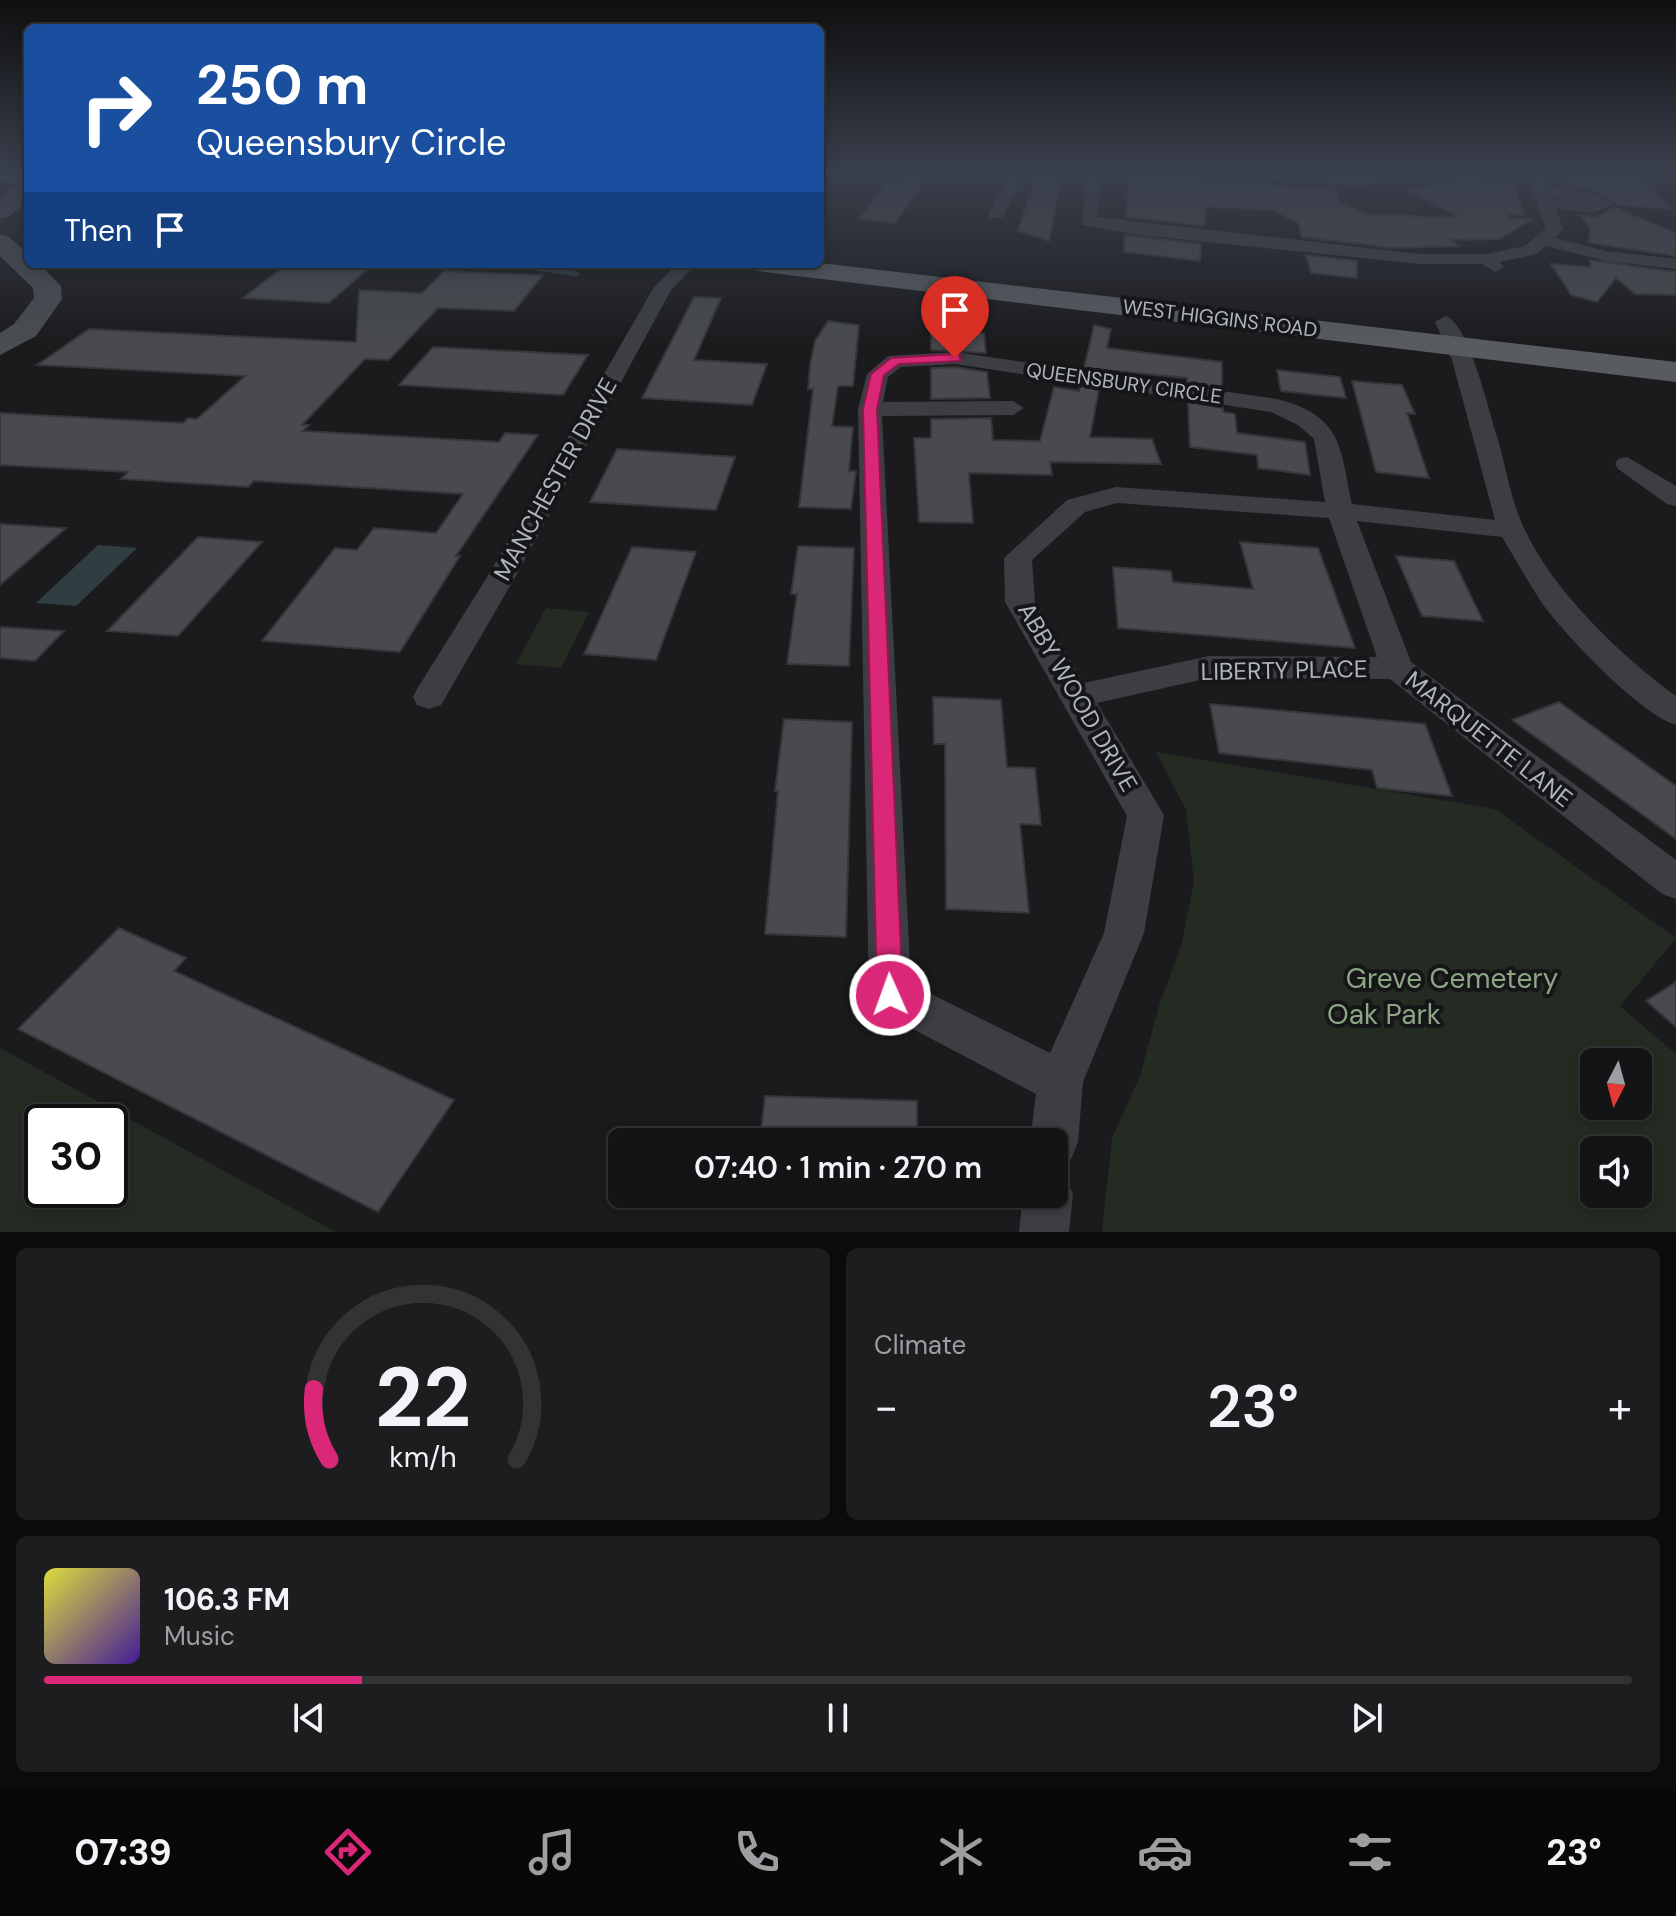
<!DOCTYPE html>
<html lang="en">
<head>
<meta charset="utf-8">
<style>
	:root { --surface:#141416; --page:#1d1d1f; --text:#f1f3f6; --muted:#9d9ea1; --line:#333335; --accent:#db2777 }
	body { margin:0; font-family:"DM Sans",sans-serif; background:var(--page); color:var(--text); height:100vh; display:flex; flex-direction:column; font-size:30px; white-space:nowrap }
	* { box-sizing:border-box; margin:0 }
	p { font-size:26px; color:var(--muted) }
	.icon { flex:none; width:44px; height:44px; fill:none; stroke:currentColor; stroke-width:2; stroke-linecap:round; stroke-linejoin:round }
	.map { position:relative; height:1232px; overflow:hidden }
	.details { display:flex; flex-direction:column; gap:16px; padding:16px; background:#0b0b0c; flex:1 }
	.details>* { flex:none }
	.banner { position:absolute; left:24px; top:24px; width:800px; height:244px; border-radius:12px; box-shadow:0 4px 12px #0003,0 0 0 2px var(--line); background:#1a4fa0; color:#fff; overflow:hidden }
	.needle { width:52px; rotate:186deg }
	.controls { position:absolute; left:1580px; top:1048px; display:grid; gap:16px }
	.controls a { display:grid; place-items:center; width:72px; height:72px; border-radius:12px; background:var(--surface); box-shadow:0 4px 12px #0003,0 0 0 2px var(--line); font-size:40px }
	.speed { position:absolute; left:24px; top:1104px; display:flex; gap:16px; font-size:40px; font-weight:700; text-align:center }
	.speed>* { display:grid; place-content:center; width:104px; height:104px; border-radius:50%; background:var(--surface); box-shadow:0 4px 12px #0003,0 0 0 2px var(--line); line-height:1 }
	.speed .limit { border:4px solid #111; border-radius:12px; background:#fff; color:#111 }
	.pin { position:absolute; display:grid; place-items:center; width:68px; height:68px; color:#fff; margin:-82px -34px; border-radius:50% 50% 50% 0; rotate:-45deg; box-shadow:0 0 8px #0007 }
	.pin .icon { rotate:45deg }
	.me { position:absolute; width:88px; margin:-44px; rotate:358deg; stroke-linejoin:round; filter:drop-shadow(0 0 6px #0008) }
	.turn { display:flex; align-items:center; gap:28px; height:168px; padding:0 40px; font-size:36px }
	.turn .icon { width:104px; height:104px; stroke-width:2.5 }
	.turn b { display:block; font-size:56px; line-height:68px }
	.then { display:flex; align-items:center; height:76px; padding:0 40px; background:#0003; gap:16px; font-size:30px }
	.big { font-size:60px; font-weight:600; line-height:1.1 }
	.details .tile { flex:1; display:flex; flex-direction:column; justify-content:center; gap:12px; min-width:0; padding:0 28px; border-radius:12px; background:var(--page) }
	.details .dial { align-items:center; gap:0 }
	.dial svg { height:208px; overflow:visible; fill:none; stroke:var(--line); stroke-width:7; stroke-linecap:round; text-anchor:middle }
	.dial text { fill:var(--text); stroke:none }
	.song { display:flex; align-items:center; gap:24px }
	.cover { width:96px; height:96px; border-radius:12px; background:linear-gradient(135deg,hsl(60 70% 55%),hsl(260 70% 35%)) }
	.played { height:8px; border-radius:4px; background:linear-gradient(90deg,var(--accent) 20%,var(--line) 20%) }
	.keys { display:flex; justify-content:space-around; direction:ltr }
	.heat { display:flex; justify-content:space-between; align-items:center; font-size:44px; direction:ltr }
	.details .tiles { flex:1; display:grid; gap:16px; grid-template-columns:1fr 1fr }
	.tile:last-child { grid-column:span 2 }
	.trip { position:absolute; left:608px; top:1128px; width:460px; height:80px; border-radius:12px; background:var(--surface); box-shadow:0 4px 12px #0003,0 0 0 2px var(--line); font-weight:600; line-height:80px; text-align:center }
	.tab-bar { display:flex; height:128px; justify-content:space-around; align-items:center; background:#080809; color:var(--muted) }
	.tab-bar .icon { width:56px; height:56px }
	.tab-bar .on { color:var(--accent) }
	.tab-bar b { font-size:36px; color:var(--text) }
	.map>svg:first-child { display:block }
	.green { fill:#232b23; fill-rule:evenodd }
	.water { fill:#313e41 }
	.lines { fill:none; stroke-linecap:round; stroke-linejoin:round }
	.stream { stroke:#313e41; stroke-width:5 }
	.building { fill:#484a4d; stroke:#353639; stroke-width:2 }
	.street { fill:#3c3e42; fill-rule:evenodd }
	.secondary { fill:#4a4e52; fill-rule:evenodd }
	.primary { fill:#585c61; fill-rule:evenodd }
	.route { fill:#db2777; stroke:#8e194d; stroke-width:2 }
	.labels { text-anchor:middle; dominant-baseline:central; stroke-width:8; stroke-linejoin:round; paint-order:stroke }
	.far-street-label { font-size:20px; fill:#aeb6bc; stroke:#161618 }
	.street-label { font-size:24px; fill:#aeb6bc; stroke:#161618 }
	.near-park-label { font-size:28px; fill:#8ca686; stroke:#161618 }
</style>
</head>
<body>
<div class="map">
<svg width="1676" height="1232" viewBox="0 0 1676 1232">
	<rect width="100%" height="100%" fill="#1b1b1d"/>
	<!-- green -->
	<path class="green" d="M546 608 589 612 561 668 516 664Z
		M1156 752 1495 809 1676 938 1620 1006 1676 1054V1232H1102L1112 1138 1140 1076 1159 1006 1182 943 1194 881 1186 810ZM1594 1062H1638V1106H1594ZM1594 1150H1638V1194H1594Z
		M0 1048 336 1232H0ZM110 1122V1190H42V1122Z"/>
	<!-- water -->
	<path class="water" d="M98 545 137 548 76 606 36 603Z"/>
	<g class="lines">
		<!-- stream -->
		<path class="stream" d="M509 264 577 274"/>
	</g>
	<!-- building -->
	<path class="building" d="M1129 174 1337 191 1339 202 1369 215 1459 217 1408 191 1462 178 1513 183 1525 215 1508 214 1511 218 1533 219 1499 239 1451 240 1459 246 1392 248 1302 237 1298 223 1274 211 1257 209 1206 207 1204 226 1126 217Z
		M1561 174H1632L1673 209 1616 205 1598 191 1573 188Z
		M1036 175 1056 177V181L1060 182 1049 241 1018 231Z
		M927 176 895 223 859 219 887 182Z
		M1614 207 1676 233V256L1589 243 1590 228 1580 215 1597 217Z
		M1125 235 1201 244 1200 261 1124 252Z
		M1306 255 1357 261V278L1311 273Z
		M1590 260 1676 272V295L1635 294 1616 278 1597 302 1571 295 1551 264 1590 267Z
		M287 264 369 268 329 303 243 298Z
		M444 271 543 275 514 311 438 308 389 360 365 359 302 425H309L303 431 499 442 505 433 538 435 456 556H460L400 652 262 641 335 548 357 550 374 528 436 533 463 494 254 481 248 487 121 479 128 472 0 465V413L183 423 188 418 197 419 245 376 37 365 89 329 356 342 359 290 422 293Z
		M694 297 721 298 694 360 767 364 752 405 642 398Z
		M828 321 859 325 853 386H838L832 426 853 427 849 471H856L851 509 799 507 813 389H808L810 365 815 341Z
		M1094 325 1111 329 1107 348 1222 362V388L1187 383V378L1084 368Z
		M931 326 984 333 986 353 931 350Z
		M433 347 588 355 563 395 399 385Z
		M955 367 987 372 990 398 931 399V368Z
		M1277 370 1340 377 1346 398 1281 391Z
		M1352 381 1402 385 1415 414 1407 413 1429 478 1376 472Z
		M1080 386 1099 389 1090 437 1152 439 1161 464 1050 462 1052 475 969 473 973 523 919 522 914 438H931V419L991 418 993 440 1040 441 1054 387 1079 391Z
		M1188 402 1223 408V412L1235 414 1237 433 1305 442 1310 475 1258 468 1257 455 1190 447Z
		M617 449 735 457 716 510 590 502Z
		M0 524 66 528 0 585Z
		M198 537 262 542 178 636 107 631Z
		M1240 542 1318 548 1355 648 1118 628 1113 567 1171 571 1173 582 1253 589Z
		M798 546 854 548 849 666 787 664 797 594H791Z
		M632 547 696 552 656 660 584 654Z
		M1396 556 1454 561 1483 621 1422 616Z
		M0 627 64 631 35 661 0 658Z
		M933 697 1001 700 1007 767 1035 768 1041 825 1020 824 1029 913 946 909 945 744H934Z
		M1559 702 1676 786V839L1512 720Z
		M1210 704 1425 724 1452 796 1377 788 1372 770 1219 753Z
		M784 719 852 722 846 937 765 934 778 791H775Z
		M119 928 186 958 174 971 454 1100 378 1212 18 1029Z
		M1676 982V1027L1646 1001Z
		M765 1096 917 1101V1142H760Z"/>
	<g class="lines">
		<!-- street -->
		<path class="street" d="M1010 174H1025L1002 218H990L988 215Z
			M1086 174H1102L1097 217 1420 254H1487L1525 246 1546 228 1527 174H1542L1548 188 1596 194 1613 204 1592 213 1556 209 1563 229 1555 238 1606 251 1676 259V269L1606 261 1546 246 1537 254 1500 262 1504 267 1495 272 1482 264H1420L1140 235 1082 225ZM1552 199V198L1590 203Z
			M1253 174H1423L1415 179 1359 186 1261 179Z
			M677 264H696L671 290 517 574 441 705 429 709 417 705 413 697 417 689 489 574 654 287Z
			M1445 316C1469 322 1489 413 1497 436 1506 467 1511 502 1525 530 1553 591 1622 657 1676 696V725C1640 714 1567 637 1544 606 1529 584 1516 560 1502 537L1357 521 1411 662 1676 860V899L1662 894 1390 679 1209 678 1097 703 1164 815 1144 933 1083 1082 1078 1142 1071 1159 1054 1166V1142H1030L1036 1094 875 1009 869 995 858 409 867 374 888 356 955 352 1277 399C1343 416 1340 447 1352 504L1495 520 1452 360 1435 322ZM955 364 1271 412 1298 425 1314 439 1325 502 1116 487 1067 500 1004 558 1005 602 1127 816 1104 933 1050 1053 911 984 882 416 1013 415 1024 408 1013 401 883 402 888 377 901 367ZM1117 503 1329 518 1377 657 1209 656 1084 683 1035 602 1032 560 1085 512Z
			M1627 457 1676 486V506L1667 504 1618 469 1615 464 1618 459Z
			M1054 1172 1065 1177 1073 1194 1069 1232H1019L1023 1194H1054Z"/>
		<!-- secondary -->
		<path class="secondary" d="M28 181V200L8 217 0 219V200L20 183Z
			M0 234 9 237 28 254V264H39L61 286 62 299 36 336 0 355V333L14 324 34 298 33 288 0 256Z"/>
		<!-- primary -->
		<path class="primary" d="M0 174H28V185L0 181Z
			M820 263 1676 362V382L764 272 755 270 751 264Z"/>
	</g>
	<!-- sky -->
	<linearGradient id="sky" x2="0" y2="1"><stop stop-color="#0f0f10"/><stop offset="0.5" stop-color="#393f4c"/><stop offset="1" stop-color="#393f4c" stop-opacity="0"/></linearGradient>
	<rect width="1676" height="346" fill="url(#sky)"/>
	<!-- route -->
	<path class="route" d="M955 354 960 355V361L899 364 884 375 877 409 903 995 900 1004 890 1007 881 1004 877 995 863 409 871 374 891 358Z"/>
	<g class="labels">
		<!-- far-street labels -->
		<g class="far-street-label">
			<text transform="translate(1220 318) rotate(7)">WEST HIGGINS ROAD</text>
			<text transform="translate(1124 383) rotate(8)">QUEENSBURY CIRCLE</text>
		</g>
		<!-- street labels -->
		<g class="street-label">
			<text transform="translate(555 479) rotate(-61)">MANCHESTER DRIVE</text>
			<text transform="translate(1284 670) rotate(-1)">LIBERTY PLACE</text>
			<text transform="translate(1078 697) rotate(60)">ABBY WOOD DRIVE</text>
			<text transform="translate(1489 739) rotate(38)">MARQUETTE LANE</text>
		</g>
		<!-- near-park labels -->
		<g class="near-park-label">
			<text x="1452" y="978">Greve Cemetery</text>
			<text x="1384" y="1014">Oak Park</text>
		</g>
	</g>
</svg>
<div class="controls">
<a><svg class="needle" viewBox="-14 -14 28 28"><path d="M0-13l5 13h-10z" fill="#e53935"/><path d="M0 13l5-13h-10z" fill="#9d9ea1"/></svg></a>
<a><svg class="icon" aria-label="sound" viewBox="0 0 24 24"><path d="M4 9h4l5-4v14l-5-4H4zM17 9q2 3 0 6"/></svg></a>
</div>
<div class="speed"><div class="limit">30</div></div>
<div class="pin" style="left:955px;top:358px;background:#d93025"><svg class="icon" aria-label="arrive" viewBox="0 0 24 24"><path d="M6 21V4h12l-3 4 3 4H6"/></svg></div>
<svg class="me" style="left:890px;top:995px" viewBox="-20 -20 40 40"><circle r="17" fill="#db2777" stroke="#fff" stroke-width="3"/><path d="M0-11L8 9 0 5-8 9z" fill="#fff"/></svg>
<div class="trip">07:40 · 1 min · 270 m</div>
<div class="banner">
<div class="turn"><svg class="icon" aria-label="right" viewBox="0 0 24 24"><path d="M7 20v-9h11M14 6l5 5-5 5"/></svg><div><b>250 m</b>Queensbury Circle</div></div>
<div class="then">Then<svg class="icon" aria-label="arrive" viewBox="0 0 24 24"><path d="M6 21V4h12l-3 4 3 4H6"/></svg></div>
</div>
</div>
<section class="details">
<div class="tiles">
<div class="tile dial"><svg viewBox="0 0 100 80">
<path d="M14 69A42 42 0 1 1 86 69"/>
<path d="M14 69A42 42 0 0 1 8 42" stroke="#db2777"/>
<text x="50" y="56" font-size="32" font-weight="700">22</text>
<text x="50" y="72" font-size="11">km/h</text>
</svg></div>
<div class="tile"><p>Climate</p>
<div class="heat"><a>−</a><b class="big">23°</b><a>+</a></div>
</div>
<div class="tile">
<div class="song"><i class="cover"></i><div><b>106.3 FM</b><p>Music</p></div></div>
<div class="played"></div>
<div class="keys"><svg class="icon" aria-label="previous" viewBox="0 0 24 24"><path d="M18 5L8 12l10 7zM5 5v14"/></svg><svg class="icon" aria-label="pause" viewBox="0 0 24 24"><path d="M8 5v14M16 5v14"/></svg><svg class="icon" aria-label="next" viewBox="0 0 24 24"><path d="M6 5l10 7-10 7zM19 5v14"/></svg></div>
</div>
</div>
</section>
<nav class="tab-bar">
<b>07:39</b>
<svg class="icon on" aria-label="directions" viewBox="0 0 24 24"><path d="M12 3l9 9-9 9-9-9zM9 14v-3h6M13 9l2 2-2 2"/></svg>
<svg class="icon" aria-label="music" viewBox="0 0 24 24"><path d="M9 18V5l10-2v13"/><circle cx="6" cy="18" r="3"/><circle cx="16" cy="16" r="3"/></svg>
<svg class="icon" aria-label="phone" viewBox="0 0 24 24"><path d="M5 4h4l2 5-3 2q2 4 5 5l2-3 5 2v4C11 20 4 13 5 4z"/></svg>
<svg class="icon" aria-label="climate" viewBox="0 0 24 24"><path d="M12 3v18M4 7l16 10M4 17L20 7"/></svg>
<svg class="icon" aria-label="car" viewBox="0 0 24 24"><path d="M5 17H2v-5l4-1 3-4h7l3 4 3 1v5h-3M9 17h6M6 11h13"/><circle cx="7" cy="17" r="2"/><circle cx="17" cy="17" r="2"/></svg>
<svg class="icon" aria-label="filters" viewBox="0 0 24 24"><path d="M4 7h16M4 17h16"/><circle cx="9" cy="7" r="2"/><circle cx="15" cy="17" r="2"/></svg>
<b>23°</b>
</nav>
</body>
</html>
